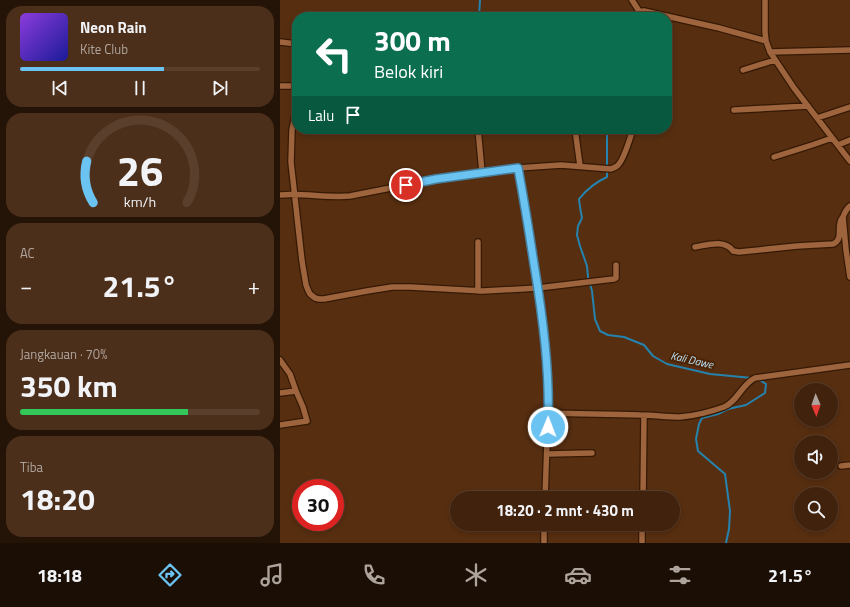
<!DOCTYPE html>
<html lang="id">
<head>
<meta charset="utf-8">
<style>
	:root { --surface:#41220c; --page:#4c2f1a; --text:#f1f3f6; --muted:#aea49d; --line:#5a3f2d; --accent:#6bc3f2 }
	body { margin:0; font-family:"Titillium Web",sans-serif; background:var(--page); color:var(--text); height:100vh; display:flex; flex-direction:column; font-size:15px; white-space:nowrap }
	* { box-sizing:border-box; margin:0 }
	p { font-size:13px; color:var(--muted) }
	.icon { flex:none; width:22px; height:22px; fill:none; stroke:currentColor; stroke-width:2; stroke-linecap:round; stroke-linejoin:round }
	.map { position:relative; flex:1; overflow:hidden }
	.details { display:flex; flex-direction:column; gap:6px; padding:6px; background:#241307; width:280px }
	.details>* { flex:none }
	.banner { position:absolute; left:12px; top:12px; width:380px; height:122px; border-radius:16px; box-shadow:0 2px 6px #0003,0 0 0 1px var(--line); background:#0b6e4f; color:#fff; overflow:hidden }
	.needle { width:26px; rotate:178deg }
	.tools { position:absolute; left:514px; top:383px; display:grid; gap:8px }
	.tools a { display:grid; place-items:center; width:44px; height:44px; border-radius:50%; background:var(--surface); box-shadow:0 2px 6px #0003,0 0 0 1px var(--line); font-size:20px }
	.speed { position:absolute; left:12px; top:479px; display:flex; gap:8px; font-size:20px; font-weight:700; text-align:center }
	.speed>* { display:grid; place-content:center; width:52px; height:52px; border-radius:50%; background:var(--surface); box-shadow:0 2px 6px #0003,0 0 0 1px var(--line); line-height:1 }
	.speed .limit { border:6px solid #d22; background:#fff; color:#111 }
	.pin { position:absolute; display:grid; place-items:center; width:34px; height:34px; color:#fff; margin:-17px; border:2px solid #fff; border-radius:50%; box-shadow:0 1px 4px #0007 }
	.me { position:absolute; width:44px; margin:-22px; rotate:1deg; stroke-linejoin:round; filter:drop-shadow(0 0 3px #0008) }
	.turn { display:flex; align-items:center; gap:14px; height:84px; padding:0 16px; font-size:18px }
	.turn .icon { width:52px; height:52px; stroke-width:2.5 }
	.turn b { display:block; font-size:28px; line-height:34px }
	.then { display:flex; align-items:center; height:38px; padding:0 16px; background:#0003; gap:8px; font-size:15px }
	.big { font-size:30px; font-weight:700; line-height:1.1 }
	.details .widget { flex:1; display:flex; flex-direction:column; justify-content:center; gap:6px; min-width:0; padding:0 14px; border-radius:16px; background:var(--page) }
	.details .dial { align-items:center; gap:0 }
	.dial svg { height:104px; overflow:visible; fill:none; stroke:var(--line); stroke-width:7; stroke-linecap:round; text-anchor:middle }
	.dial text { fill:var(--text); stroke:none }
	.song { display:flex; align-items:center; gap:12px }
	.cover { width:48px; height:48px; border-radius:6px; background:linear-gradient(135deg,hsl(270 70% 55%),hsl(240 70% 35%)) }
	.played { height:4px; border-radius:2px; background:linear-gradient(90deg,var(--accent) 60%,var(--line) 60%) }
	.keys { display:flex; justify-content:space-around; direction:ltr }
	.heat { display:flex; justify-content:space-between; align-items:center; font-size:22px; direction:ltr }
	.charge { height:6px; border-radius:3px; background:linear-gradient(90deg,#34c759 70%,var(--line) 0) }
	.trip { position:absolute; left:170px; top:491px; width:230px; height:40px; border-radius:20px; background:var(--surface); box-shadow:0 2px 6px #0003,0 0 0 1px var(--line); font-weight:700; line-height:40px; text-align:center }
	.dock { display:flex; height:64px; justify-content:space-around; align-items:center; background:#1a0e05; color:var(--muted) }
	.dock .icon { width:28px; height:28px }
	.dock .selected { color:var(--accent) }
	.dock b { font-size:18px; color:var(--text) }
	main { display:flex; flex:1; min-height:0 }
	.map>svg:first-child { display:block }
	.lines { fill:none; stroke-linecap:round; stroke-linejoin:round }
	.stream { stroke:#2583ae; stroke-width:2 }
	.minor-casing { stroke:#351904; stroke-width:8 }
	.minor { stroke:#9d643d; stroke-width:5.5 }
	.route-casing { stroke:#467f9d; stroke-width:10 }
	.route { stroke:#6bc3f2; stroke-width:7 }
	.labels { text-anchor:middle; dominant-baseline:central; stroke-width:4; stroke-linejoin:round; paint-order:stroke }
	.water-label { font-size:11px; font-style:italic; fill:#bae4fc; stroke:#4c2404 }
</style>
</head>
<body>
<main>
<section class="details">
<div class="widget">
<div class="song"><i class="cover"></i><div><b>Neon Rain</b><p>Kite Club</p></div></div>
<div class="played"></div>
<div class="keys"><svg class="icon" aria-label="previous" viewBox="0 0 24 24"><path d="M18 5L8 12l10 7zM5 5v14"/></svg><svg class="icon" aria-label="pause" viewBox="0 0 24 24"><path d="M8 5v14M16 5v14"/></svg><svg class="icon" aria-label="next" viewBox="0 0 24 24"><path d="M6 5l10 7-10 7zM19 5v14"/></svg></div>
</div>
<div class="widget dial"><svg viewBox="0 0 100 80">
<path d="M14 69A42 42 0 1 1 86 69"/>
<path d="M14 69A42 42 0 0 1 9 37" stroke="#6bc3f2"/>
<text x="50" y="56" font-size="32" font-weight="700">26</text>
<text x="50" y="72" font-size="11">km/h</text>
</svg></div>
<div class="widget"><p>AC</p>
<div class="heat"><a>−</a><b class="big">21.5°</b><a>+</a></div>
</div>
<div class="widget"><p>Jangkauan · 70%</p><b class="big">350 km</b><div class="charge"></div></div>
<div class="widget"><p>Tiba</p><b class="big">18:20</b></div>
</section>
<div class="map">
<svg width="570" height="543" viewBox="0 0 570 543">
	<rect width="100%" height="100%" fill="#572e10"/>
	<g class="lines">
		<!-- stream -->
		<path class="stream" d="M199 17 200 0
			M327 129V177C316 182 307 189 299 199L300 207 302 218 298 226 297 235 300 246 307 266 308 277 312 291 315 319 320 331 328 335 344 337 364 345 373 356 387 364 430 374 472 378
			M446 543 449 529 450 511 445 474 418 451 416 439 419 424 422 418 438 414 448 409 466 405 485 393 486 384 478 379"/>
		<!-- minor casing -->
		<g class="minor-casing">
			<path id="minor" d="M352 0 359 11
				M485 0V32L486 41 490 52 514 88 570 161
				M356 17 358 12 364 11 439 28 486 41
				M0 42 17 44
				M490 52 570 50
				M463 70 495 60
				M0 86H17
				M17 102 16 111 12 130 11 162 22 261 26 285 28 290 30 294 35 298 39 299H44L87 291 112 287H130L203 291 258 288 325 280 334 279 336 278V265
				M454 110 528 106
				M537 118 570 107
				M198 129 202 172
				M295 129 300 166
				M558 145 570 140
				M494 157 532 145 552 138
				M238 168 246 208 263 319 265 342 268 413 265 498
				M0 195C24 193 47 198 70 196L156 179 238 168 281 165 331 169C333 168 335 168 337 166 344 161 350 138 353 129
				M570 206C566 209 565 212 563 217L566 250 570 277
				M198 242V291
				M415 247C427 245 445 239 453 251L459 252 517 246 553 244C565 239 555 225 563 217
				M0 360 10 374 16 391 23 407 27 421 0 425
				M0 393 16 391
				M268 413C299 414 329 414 360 415 373 415 386 417 400 417 414 416 430 412 444 407 457 402 462 384 475 378L570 365
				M267 454 312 453
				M561 466 570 465
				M363 498 364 415
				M264 543V524
				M362 543V524"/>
		</g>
		<!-- minor -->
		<use href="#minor" class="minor"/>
	</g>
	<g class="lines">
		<!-- route casing -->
		<g class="route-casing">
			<path id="route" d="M126 185 156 179 238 168C244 200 249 231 254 264 263 318 270 372 268 427"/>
		</g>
		<!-- route -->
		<use href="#route" class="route"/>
	</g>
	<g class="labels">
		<!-- water labels -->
		<g class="water-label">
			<text transform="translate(412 360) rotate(13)">Kali Dawe</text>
		</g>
	</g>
</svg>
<div class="tools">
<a><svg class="needle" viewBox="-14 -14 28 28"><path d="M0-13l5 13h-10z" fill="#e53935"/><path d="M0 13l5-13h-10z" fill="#aea49d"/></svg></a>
<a><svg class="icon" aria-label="sound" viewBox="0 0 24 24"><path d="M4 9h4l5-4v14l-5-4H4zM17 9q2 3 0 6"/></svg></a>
<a><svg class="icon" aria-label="search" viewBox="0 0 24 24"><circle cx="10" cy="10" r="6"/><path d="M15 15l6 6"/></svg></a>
</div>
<div class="speed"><div class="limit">30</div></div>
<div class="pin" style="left:126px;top:185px;background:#d93025"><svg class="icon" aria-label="arrive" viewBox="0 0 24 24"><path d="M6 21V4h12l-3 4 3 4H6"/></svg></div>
<svg class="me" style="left:268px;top:427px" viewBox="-20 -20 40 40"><circle r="17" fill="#6bc3f2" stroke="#fff" stroke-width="3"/><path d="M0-11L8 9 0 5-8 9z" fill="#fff"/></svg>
<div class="trip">18:20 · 2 mnt · 430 m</div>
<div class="banner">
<div class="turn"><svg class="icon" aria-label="left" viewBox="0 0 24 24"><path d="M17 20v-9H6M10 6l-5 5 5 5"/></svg><div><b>300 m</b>Belok kiri</div></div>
<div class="then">Lalu<svg class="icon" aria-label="arrive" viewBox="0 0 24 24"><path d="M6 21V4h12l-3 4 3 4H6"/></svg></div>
</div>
</div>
</main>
<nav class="dock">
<b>18:18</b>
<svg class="icon selected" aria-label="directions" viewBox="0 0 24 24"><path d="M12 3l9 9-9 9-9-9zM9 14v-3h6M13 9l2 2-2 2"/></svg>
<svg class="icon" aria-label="music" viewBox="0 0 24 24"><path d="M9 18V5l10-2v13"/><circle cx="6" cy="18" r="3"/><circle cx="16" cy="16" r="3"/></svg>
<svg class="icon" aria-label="phone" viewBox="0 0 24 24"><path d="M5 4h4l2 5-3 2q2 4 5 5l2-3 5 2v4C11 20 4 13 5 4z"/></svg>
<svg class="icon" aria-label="climate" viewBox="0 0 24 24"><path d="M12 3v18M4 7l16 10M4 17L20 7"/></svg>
<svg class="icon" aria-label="car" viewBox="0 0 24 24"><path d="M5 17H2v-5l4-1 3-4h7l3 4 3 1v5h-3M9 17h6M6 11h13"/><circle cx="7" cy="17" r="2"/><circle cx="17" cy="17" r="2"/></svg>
<svg class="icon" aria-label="filters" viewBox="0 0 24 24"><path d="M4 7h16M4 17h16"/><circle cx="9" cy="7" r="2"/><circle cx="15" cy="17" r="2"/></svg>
<b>21.5°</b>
</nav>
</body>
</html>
